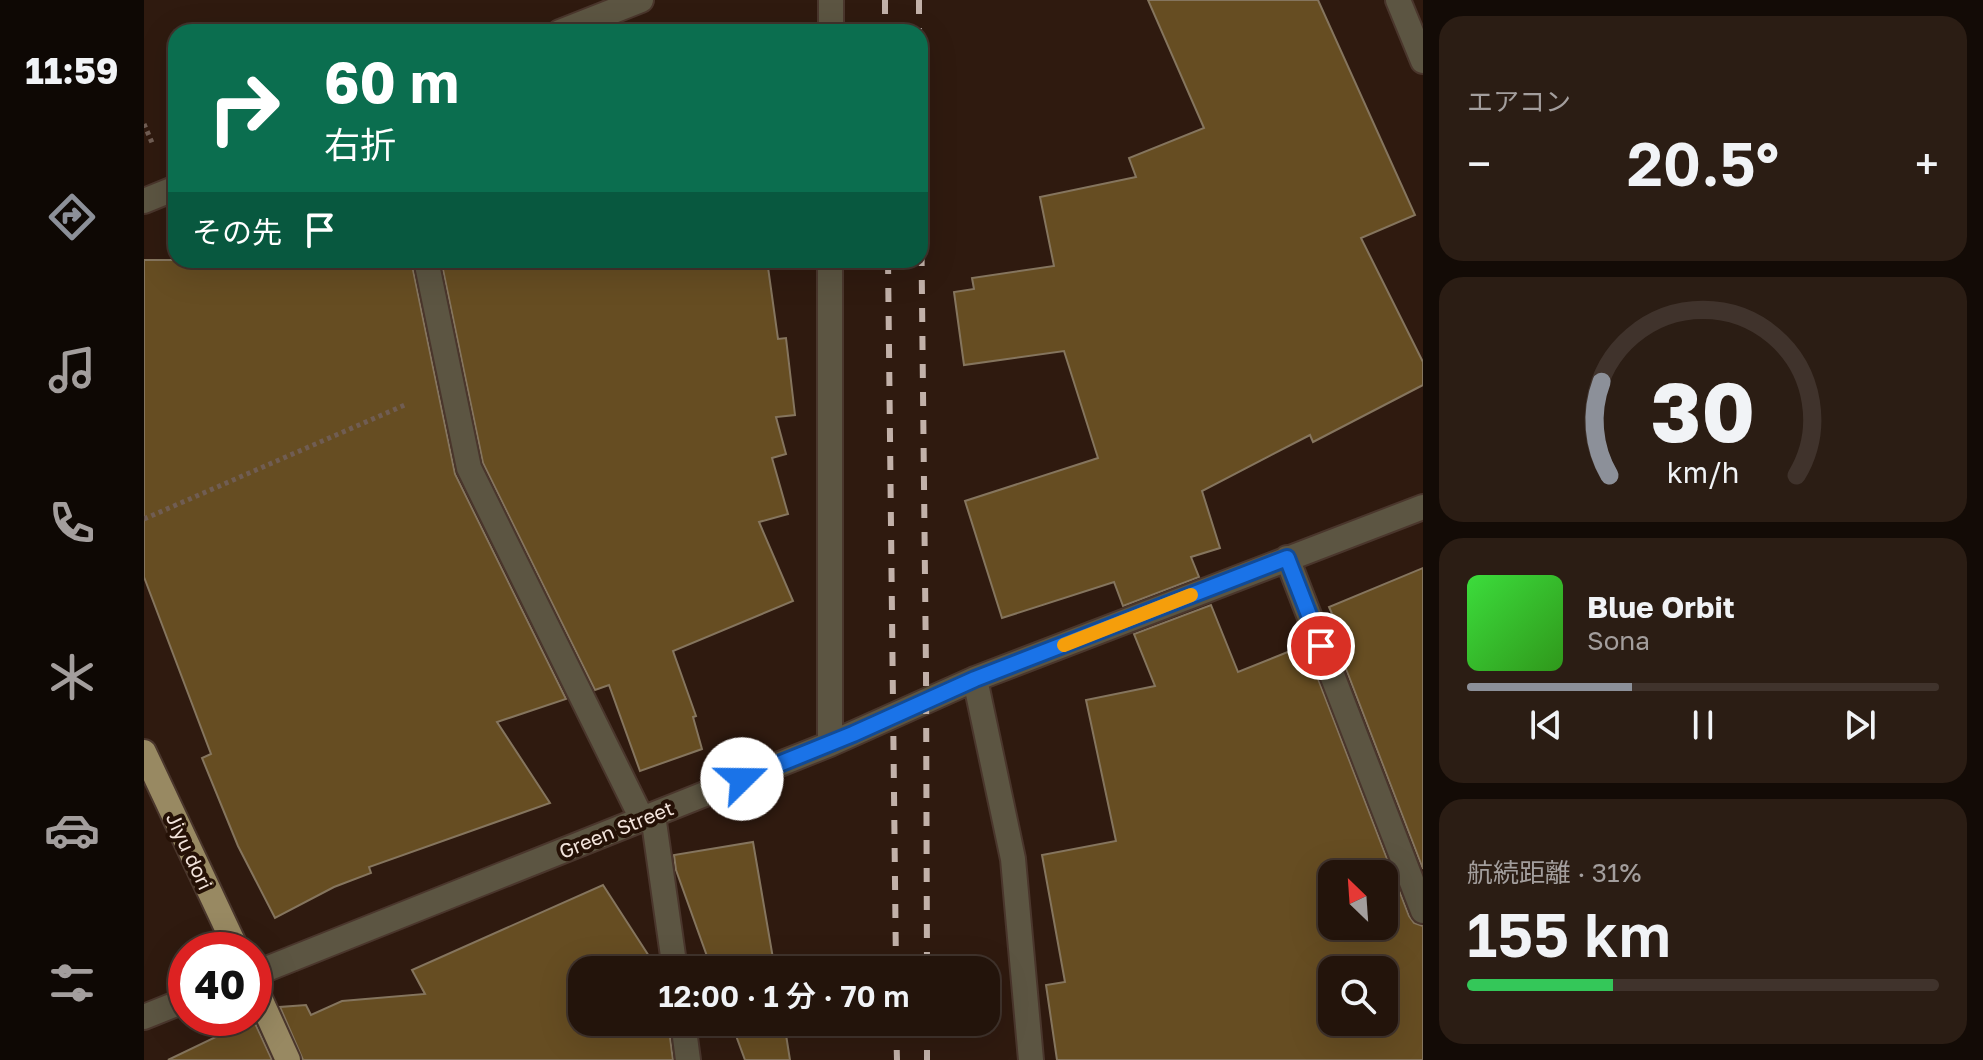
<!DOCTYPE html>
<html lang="ja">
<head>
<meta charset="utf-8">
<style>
	:root { --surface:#23140b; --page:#2b1d14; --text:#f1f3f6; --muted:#a39e9d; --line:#40332c; --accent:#8c9099 }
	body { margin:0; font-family:"Golos Text","Noto Sans JP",sans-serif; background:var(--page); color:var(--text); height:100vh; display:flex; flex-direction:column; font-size:30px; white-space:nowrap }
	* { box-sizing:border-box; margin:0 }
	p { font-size:26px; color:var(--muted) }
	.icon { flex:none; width:44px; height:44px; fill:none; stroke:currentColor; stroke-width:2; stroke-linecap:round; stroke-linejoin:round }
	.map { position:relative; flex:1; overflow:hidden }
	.panel { display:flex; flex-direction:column; gap:16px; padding:16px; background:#130b06; width:560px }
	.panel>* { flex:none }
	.hud { position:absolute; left:24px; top:24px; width:760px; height:244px; border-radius:24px; box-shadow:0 8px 32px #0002,0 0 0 2px var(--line); background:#0b6e4f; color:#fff; overflow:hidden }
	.needle { width:52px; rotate:335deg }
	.tools { position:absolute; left:1174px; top:860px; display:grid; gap:16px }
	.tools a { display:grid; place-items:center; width:80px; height:80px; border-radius:16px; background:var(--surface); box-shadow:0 8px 32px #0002,0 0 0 2px var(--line); font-size:40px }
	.speed { position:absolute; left:24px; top:932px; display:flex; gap:16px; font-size:40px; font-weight:700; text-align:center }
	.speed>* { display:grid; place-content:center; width:104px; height:104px; border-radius:50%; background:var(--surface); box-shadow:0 8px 32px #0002,0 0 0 2px var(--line); line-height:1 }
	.speed .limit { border:12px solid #d22; background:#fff; color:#111 }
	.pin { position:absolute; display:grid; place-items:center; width:68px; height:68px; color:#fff; margin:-34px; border:4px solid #fff; border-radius:50%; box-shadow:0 2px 8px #0007 }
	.me { position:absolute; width:88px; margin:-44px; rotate:68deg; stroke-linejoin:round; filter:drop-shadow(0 0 6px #0008) }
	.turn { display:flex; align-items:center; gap:28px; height:168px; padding:0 24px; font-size:36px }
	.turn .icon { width:104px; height:104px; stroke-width:2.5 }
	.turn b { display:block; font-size:56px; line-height:68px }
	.then { display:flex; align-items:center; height:76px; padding:0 24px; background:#0003; gap:16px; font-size:30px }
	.big { font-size:60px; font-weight:600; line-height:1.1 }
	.panel .card { flex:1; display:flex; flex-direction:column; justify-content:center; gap:12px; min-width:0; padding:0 28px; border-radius:24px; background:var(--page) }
	.panel .dial { align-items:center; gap:0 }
	.dial svg { height:208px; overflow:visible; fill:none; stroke:var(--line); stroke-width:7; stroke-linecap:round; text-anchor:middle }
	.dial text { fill:var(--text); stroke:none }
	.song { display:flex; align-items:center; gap:24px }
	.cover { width:96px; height:96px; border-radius:12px; background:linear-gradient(135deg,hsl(120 70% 55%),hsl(110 70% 35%)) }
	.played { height:8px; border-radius:4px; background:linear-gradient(90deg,var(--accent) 35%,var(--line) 35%) }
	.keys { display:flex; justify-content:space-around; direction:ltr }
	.heat { display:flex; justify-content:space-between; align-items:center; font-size:44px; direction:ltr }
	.charge { height:12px; border-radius:6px; background:linear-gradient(90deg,#34c759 31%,var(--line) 0) }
	.trip { position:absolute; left:424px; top:956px; width:432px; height:80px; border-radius:24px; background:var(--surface); box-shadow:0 8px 32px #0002,0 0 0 2px var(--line); font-weight:600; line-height:80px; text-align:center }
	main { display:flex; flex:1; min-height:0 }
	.menu { display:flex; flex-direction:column; width:144px; justify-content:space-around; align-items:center; background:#0e0804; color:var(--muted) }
	.menu .icon { width:56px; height:56px }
	.menu .current { color:var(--accent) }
	.menu b { font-size:36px; color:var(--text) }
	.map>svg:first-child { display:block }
	.building { fill:#664d22; stroke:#85755e; stroke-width:2; fill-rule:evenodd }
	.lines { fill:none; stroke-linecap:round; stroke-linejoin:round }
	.minor-casing { stroke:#4a362c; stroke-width:28 }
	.major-casing { stroke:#4a362c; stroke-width:28 }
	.path { stroke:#705d53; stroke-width:5; stroke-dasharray:4 4; stroke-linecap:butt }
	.minor { stroke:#5c5542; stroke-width:24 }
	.major { stroke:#988962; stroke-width:24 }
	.rail { stroke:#c2b1a9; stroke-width:6; stroke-dasharray:14 14; stroke-linecap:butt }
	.route-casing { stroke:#114b97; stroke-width:20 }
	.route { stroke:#1a73e8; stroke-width:14 }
	.slow { stroke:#f59e0b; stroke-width:14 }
	.labels { text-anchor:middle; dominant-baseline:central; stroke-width:8; stroke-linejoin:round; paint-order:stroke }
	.street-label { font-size:20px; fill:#f3e4dc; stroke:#251106 }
</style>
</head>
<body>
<main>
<nav class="menu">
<b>11:59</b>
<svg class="icon current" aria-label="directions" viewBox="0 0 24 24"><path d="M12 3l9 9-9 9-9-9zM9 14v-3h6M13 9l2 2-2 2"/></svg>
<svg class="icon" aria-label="music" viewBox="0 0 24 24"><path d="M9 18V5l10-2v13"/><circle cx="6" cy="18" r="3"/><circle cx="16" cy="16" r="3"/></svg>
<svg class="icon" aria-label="phone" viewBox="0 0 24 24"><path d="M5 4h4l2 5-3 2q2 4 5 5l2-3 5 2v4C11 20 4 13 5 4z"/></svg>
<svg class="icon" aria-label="climate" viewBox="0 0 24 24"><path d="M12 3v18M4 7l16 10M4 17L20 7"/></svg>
<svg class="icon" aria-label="car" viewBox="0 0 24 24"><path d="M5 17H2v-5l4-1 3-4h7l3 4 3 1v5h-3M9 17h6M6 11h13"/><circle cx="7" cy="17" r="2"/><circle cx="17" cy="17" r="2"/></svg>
<svg class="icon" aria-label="filters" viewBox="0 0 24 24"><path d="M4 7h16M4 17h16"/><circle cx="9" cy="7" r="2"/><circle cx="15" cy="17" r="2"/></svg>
</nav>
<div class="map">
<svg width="1279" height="1060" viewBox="0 0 1279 1060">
	<rect width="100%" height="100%" fill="#2f1a0f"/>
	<!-- building -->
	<path class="building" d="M1004 0H1174L1271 215 1217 238 1279 362V385L1169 442 1166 435 1058 491 1076 548 1047 557 1055 577 979 606 970 582 858 618 821 501 954 458 920 351 820 365 810 292 830 289 828 278 910 266 896 197 992 177 985 158 1060 128Z
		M0 260H267L311 474 422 699 353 722 406 803 225 867 227 873 190 887 131 918 94 846 58 758 67 754 0 577Z
		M297 260H623L634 339 642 338 651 415 632 417 642 454 628 458 644 514 615 522 649 601 529 651 552 716 549 717 558 749 496 771 465 685 451 690 339 463Z
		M1279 568V869L1189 635 1196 632 1185 607Z
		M1067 605 1094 672 1161 645 1265 916 1270 923 1279 926V1060H913L902 985 921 982 898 855 972 841 942 700 1011 686 990 634ZM1188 874H1240V926H1188ZM1188 970H1240V1022H1188Z
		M609 842 631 970H568L532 870 530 855Z
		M459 885 514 970H438V1022H524L529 1060H159L136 1007 162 1005 167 1015 198 1001 281 994 268 970Z
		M109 1019 128 1060H24Z
		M587 1022H640L646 1060H601Z"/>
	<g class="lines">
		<!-- minor casing -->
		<g class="minor-casing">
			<path id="minor" d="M1254 0 1279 61
				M416 32 497 0
				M687 32V0
				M0 201 32 188
				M282 260 325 468 498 819
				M1143 558 1279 911
				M831 679 869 859 887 1060
				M686 744V260
				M509 815 531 970
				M110 974 686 744 831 679 1279 507
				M0 1017 42 1000
				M539 1022 544 1060"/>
		</g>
		<!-- major casing -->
		<g class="major-casing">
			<path id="major" d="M0 752 93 950
				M110 985 144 1060"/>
		</g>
		<!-- path -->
		<path class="path" d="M0 124 9 145
			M0 519 263 404"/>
		<!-- minor -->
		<use href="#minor" class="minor"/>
		<!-- major -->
		<use href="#major" class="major"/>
		<!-- rail -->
		<path class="rail" d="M741 0V32
			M775 0V32
			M776 112 782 670 783 970
			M744 260 752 970
			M752 1022 753 1060
			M783 1022V1060"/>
	</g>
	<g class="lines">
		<!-- route casing -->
		<g class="route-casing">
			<path id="route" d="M598 779 709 734 831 679 1143 558 1177 646"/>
		</g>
		<!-- route -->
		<use href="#route" class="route"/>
		<!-- slow -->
		<path class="slow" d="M920 645 1047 595"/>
	</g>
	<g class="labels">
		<!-- street labels -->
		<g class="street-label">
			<text transform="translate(472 829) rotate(-22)">Green Street</text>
			<text transform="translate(46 851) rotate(65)">Jiyu dori</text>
		</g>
	</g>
</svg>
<div class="tools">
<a><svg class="needle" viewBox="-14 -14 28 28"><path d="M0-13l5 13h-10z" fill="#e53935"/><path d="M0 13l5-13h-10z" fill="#a39e9d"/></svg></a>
<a><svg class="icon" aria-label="search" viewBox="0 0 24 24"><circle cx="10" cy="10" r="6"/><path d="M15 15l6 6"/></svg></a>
</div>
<div class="speed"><div class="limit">40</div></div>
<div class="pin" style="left:1177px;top:646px;background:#d93025"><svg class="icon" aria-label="arrive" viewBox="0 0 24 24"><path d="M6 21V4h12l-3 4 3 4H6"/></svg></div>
<svg class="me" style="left:598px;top:779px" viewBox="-20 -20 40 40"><circle r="19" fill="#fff"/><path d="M0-13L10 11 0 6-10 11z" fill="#1a73e8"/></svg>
<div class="trip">12:00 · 1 分 · 70 m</div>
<div class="hud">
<div class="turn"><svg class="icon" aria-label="right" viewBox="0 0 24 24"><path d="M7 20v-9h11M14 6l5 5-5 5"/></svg><div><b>60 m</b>右折</div></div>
<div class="then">その先<svg class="icon" aria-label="arrive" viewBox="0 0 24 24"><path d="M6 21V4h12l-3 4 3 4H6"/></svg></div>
</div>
</div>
<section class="panel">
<div class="card"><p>エアコン</p>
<div class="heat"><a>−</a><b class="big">20.5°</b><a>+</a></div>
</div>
<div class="card dial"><svg viewBox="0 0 100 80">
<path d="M14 69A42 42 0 1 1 86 69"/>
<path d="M14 69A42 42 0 0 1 11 33" stroke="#8c9099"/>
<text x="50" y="56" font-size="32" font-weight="700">30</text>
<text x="50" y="72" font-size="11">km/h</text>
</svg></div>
<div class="card">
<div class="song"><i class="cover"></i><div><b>Blue Orbit</b><p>Sona</p></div></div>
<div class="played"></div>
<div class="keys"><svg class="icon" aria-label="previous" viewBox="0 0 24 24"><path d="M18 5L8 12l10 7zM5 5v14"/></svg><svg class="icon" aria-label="pause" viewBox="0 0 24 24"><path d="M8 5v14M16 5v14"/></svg><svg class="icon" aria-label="next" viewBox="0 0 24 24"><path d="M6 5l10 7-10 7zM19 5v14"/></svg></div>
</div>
<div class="card"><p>航続距離 · 31%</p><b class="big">155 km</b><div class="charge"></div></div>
</section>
</main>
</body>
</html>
